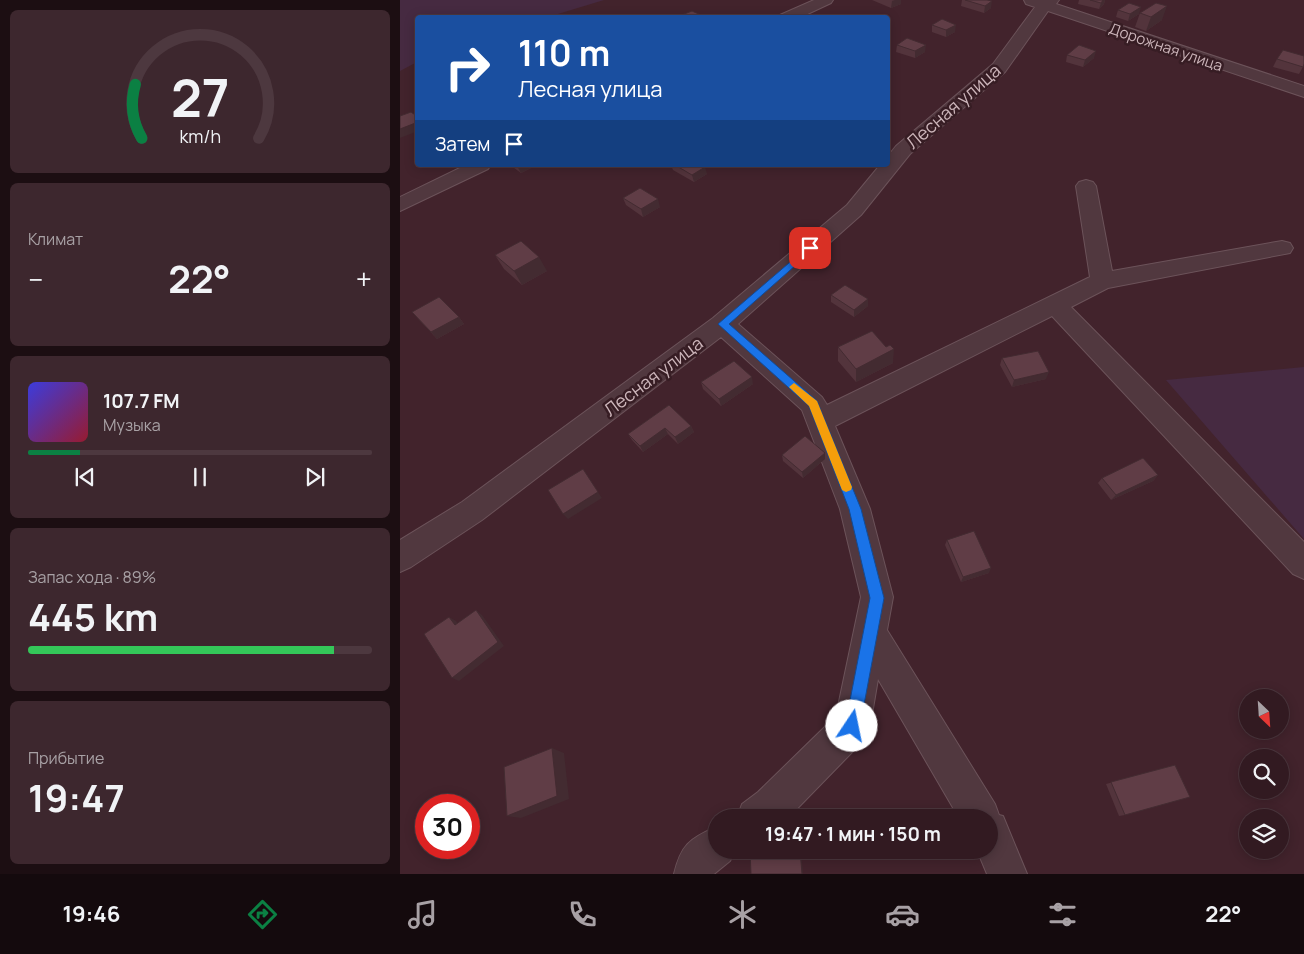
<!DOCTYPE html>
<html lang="ru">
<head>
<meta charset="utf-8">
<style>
	:root { --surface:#321a21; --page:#3d272e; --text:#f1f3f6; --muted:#a8a1a5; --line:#4d383f; --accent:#0b8043 }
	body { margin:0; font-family:Manrope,sans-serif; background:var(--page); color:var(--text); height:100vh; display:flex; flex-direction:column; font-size:19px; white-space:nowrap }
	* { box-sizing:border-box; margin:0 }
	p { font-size:16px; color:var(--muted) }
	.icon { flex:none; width:28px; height:28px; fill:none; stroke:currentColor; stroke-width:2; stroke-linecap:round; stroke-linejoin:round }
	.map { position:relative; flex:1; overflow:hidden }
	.drawer { display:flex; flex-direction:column; gap:10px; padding:10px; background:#1c0e12; width:400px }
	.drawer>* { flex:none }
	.guide { position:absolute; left:15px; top:15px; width:475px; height:152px; border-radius:5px; box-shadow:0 2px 12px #0003,0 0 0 1px var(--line); background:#1a4fa0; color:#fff; overflow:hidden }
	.needle { width:32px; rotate:155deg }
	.buttons { position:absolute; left:839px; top:689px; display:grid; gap:10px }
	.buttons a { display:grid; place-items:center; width:50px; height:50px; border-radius:50%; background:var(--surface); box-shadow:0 2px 12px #0003,0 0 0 1px var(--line); font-size:25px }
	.speed { position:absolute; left:15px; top:794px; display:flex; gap:10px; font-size:25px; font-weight:700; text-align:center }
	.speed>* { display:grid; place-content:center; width:65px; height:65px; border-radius:50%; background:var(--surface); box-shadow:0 2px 12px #0003,0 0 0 1px var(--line); line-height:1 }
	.speed .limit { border:8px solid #d22; background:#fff; color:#111 }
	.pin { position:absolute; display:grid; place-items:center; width:42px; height:42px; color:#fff; margin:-21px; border-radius:10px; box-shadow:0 2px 8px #0006 }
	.me { position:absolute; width:55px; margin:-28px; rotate:11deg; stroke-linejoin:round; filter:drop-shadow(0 0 4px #0008) }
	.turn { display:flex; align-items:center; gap:18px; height:105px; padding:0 20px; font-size:22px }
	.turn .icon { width:65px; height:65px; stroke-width:2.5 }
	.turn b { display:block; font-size:35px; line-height:42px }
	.then { display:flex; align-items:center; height:48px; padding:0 20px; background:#0003; gap:10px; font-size:19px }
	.big { font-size:38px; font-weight:700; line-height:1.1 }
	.drawer .tile { flex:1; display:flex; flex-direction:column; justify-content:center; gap:8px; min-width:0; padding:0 18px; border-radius:8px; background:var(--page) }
	.drawer .dial { align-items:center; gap:0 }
	.dial svg { height:130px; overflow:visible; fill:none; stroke:var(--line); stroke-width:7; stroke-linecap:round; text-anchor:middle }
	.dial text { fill:var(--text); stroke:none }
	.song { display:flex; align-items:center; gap:15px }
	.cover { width:60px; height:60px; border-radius:8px; background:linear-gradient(135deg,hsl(240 70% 55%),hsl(350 70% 35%)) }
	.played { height:5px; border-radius:2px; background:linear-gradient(90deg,var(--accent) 15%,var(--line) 15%) }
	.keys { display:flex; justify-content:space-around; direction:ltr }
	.heat { display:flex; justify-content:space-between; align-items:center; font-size:28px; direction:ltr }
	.charge { height:8px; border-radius:4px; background:linear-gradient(90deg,#34c759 89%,var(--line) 0) }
	.trip { position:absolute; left:308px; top:809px; width:290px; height:50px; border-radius:25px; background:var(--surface); box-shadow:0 2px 12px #0003,0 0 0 1px var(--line); font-weight:700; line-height:50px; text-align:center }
	.tab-bar { display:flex; height:80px; justify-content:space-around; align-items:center; background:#140a0d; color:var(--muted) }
	.tab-bar .icon { width:35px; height:35px }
	.tab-bar .active { color:var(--accent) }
	.tab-bar b { font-size:22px; color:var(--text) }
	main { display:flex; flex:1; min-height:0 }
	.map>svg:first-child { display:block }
	.green { fill:#462a41 }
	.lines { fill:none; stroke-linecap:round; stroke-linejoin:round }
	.minor-casing { stroke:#6c535a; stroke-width:2 }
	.minor { fill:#51383f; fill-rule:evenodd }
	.wall { fill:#53343c }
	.shaded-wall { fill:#432b31 }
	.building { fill:#603d46; stroke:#432b31 }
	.route { fill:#1a73e8; stroke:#114b97 }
	.slow { fill:#f59e0b }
	.labels { text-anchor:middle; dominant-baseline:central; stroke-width:5; stroke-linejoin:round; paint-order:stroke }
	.far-street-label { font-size:15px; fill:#ccb5ba; stroke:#371d24 }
	.street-label { font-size:18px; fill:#ccb5ba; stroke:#371d24 }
</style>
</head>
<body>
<main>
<section class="drawer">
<div class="tile dial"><svg viewBox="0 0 100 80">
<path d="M14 69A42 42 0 1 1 86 69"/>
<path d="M14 69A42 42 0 0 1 10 36" stroke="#0b8043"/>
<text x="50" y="56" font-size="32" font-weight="700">27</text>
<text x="50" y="72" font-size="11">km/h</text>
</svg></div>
<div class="tile"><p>Климат</p>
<div class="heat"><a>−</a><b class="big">22°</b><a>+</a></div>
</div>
<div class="tile">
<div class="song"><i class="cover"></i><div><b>107.7 FM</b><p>Музыка</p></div></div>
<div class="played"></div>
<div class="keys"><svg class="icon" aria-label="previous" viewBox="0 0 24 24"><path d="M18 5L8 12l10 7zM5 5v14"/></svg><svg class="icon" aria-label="pause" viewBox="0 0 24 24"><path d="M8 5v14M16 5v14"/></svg><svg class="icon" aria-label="next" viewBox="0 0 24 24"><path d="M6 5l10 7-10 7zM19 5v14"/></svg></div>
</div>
<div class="tile"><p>Запас хода · 89%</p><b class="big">445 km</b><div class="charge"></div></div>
<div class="tile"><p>Прибытие</p><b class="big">19:47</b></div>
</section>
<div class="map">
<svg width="904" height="874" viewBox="0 0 904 874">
	<rect width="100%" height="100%" fill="#42232c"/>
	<!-- green -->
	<path class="green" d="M0 0H204L148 17 18 18 17 62 0 71Z
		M904 367V539L766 380Z"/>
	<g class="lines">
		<!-- minor casing -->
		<g class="minor-casing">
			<path id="minor" d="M414 0H433L431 3 399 18H378L380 15Z
				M624 0H659L656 4 904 86V97L648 11 605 72 510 154 461 215 338 324 422 397 427 405 690 277 676 186 679 182 686 180 693 182 696 186 712 271 882 241 890 243 893 248 890 253 708 288 671 307 904 542V579L893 574 652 316 435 426 470 509 493 597 487 630 595 804 599 815 603 816 627 874H587L577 850H589V818H559L478 679 470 726 465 739 388 818H337L342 804 358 792 436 716 461 597 440 509 402 410 321 337 82 520 11 567 0 572V540L62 502 313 318 447 205 480 165H488V156L496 146 593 64 635 7 626 4Z
				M66 165H91L88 169 0 211V197Z
				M316 827V850H335L330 861 314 874H274C281 845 289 839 316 827Z"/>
		</g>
		<!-- minor -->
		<use href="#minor" class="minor"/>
	</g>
	<!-- wall -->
	<path class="wall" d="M472 0H501V4L491 8Z
		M562 0H587L591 8 584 13 561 6Z
		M679 0H705L704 4 699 9 678 4Z
		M718 10 739 14 728 21 716 17Z
		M740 13 762 20 746 31 735 27Z
		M532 25 555 32 546 37 532 32Z
		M497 45 525 52 515 58 496 52Z
		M667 55 694 58 683 67 666 62Z
		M877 59 904 65 899 74 873 67Z
		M110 165H137L121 173Z
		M271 165H301L307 174 294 182 273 170Z
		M223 198 260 207 243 217 226 205Z
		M95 255 147 271 122 285 104 269Z
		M431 295 468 306 454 317 431 302Z
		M12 312 59 317 64 324 37 339Z
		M438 347 493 363 456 382 438 361Z
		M602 358 646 379 612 387 600 365Z
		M301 382 353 384 321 406 303 389Z
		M269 405 291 426 294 432 278 444 268 434 243 452 232 440 228 434Z
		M382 455 425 459 403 478 383 461Z
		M758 475 753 481 711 500 698 483 702 478Z
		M547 540 589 573 561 582 545 545Z
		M775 765 725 815 719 816 706 784Z"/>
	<!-- shaded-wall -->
	<path class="shaded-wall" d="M495 0H501V4L491 8 492 1Z
		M703 0H705L704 4 699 9 701 3Z
		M592 1 591 8 584 13 585 6Z
		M767 6 762 20 746 31 751 17Z
		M741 7 739 14 728 21 730 14Z
		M556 25 555 32 546 37V30Z
		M526 45 525 52 515 58V51Z
		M696 51 694 58 683 67 685 60Z
		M18 122V131L0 138V129Z
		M119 165H137L121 173 117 166Z
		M305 167 307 174 294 182 292 175Z
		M258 199 260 207 243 217 241 209Z
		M139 257 147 271 122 285 114 271Z
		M468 299V306L454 317V310Z
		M59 317 64 324 37 339 31 332Z
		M494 349 493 363 456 382V369Z
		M649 372 646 379 612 387 614 380Z
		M352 377 353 384 321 406 319 399Z
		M291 426 294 432 278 444 275 437Z
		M265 428 268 434 243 452 240 446Z
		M425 453V459L403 478 402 472Z
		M758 475 753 481 711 500 716 495Z
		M198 492 202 498 168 519 163 514Z
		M591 568 589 573 561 582 563 577Z
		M76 610 82 615 104 646 59 681 52 678Z
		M49 617 56 621 62 630 55 625Z
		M152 748 164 753 169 799 121 818 107 816Z
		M400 850H401L403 874H402Z"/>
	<!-- building -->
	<path class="building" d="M565 0H587L592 1 585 6Z
		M690 0H703L701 3Z
		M729 3 741 7 730 14 718 10Z
		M756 3 767 6 751 17 740 13Z
		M292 11 303 16 299 18H283L279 16Z
		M542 19 556 25 546 30 532 25Z
		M507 38 526 45 515 51 497 45Z
		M679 45 696 51 685 60 667 55Z
		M883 50 904 56V64L903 67 877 59Z
		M11 112 18 117V122L0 129V116Z
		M275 165H301L305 167 292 175Z
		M240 188 258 199 241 209 223 198Z
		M121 241 139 257 114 271 95 255Z
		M445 285 468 299 454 310 431 295Z
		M39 297 59 317 31 332 12 312Z
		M472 331 486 347 490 345 494 349 456 369 438 347Z
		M638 351 649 372 614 380 602 358Z
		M334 361 352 377 319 399 301 382Z
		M269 405 291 426 275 437 265 428 240 446 228 434Z
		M405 436 425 453 402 472 382 455Z
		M743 458 758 475 716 495 702 478Z
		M183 469 198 492 163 514 148 490Z
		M574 531 591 568 563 577 547 540Z
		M76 610 98 642 52 678 24 634 49 617 55 625Z
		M152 748 157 796 107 816 104 767Z
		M775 765 790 797 725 815 711 782Z
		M350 850H400L402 874H351Z"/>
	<!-- route -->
	<path class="route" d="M410 245 413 246V250L329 324 417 401 461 509 484 598 460 726 457 732 452 734 447 732 445 726 470 598 449 509 409 406 318 324Z"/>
	<!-- slow -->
	<path class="slow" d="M394 383 417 401 452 487 451 490 446 492 442 490 409 406 389 387Z"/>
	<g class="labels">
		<!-- far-street labels -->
		<g class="far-street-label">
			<text transform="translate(766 47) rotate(19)">Дорожная улица</text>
		</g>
		<!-- street labels -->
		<g class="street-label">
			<text transform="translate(553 106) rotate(-41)">Лесная улица</text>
			<text transform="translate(253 376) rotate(-37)">Лесная улица</text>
		</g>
	</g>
</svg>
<div class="buttons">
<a><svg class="needle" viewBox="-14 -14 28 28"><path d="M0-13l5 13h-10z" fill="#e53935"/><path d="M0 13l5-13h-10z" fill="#a8a1a5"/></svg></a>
<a><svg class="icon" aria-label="search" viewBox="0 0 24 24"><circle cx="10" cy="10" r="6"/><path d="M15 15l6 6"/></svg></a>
<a><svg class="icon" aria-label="layers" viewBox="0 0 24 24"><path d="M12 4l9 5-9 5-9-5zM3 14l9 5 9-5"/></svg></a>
</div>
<div class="speed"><div class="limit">30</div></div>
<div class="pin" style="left:410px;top:248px;background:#d93025"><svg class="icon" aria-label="arrive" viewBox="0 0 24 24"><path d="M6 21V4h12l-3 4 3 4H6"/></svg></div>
<svg class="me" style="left:452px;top:726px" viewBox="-20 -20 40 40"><circle r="19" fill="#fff"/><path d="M0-13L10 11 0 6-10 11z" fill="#1a73e8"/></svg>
<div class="trip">19:47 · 1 мин · 150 m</div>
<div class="guide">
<div class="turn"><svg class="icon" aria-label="right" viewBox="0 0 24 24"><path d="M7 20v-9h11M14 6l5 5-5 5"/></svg><div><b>110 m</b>Лесная улица</div></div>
<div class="then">Затем<svg class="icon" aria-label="arrive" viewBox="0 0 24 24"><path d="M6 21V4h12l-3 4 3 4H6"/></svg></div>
</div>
</div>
</main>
<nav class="tab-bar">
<b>19:46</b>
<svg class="icon active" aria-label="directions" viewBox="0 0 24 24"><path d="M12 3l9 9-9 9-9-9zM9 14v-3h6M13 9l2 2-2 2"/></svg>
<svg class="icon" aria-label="music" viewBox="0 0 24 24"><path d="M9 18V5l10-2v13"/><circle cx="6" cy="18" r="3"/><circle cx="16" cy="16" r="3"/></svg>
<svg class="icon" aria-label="phone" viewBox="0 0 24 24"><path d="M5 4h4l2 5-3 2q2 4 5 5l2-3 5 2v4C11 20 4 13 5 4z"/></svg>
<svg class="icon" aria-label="climate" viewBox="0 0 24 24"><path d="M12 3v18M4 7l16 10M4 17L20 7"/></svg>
<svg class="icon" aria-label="car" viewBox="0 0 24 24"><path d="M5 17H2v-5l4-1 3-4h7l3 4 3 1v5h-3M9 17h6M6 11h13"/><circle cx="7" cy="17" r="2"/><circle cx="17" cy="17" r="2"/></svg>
<svg class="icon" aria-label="filters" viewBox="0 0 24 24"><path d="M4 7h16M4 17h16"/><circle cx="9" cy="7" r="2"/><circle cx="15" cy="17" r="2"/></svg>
<b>22°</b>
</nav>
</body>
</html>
